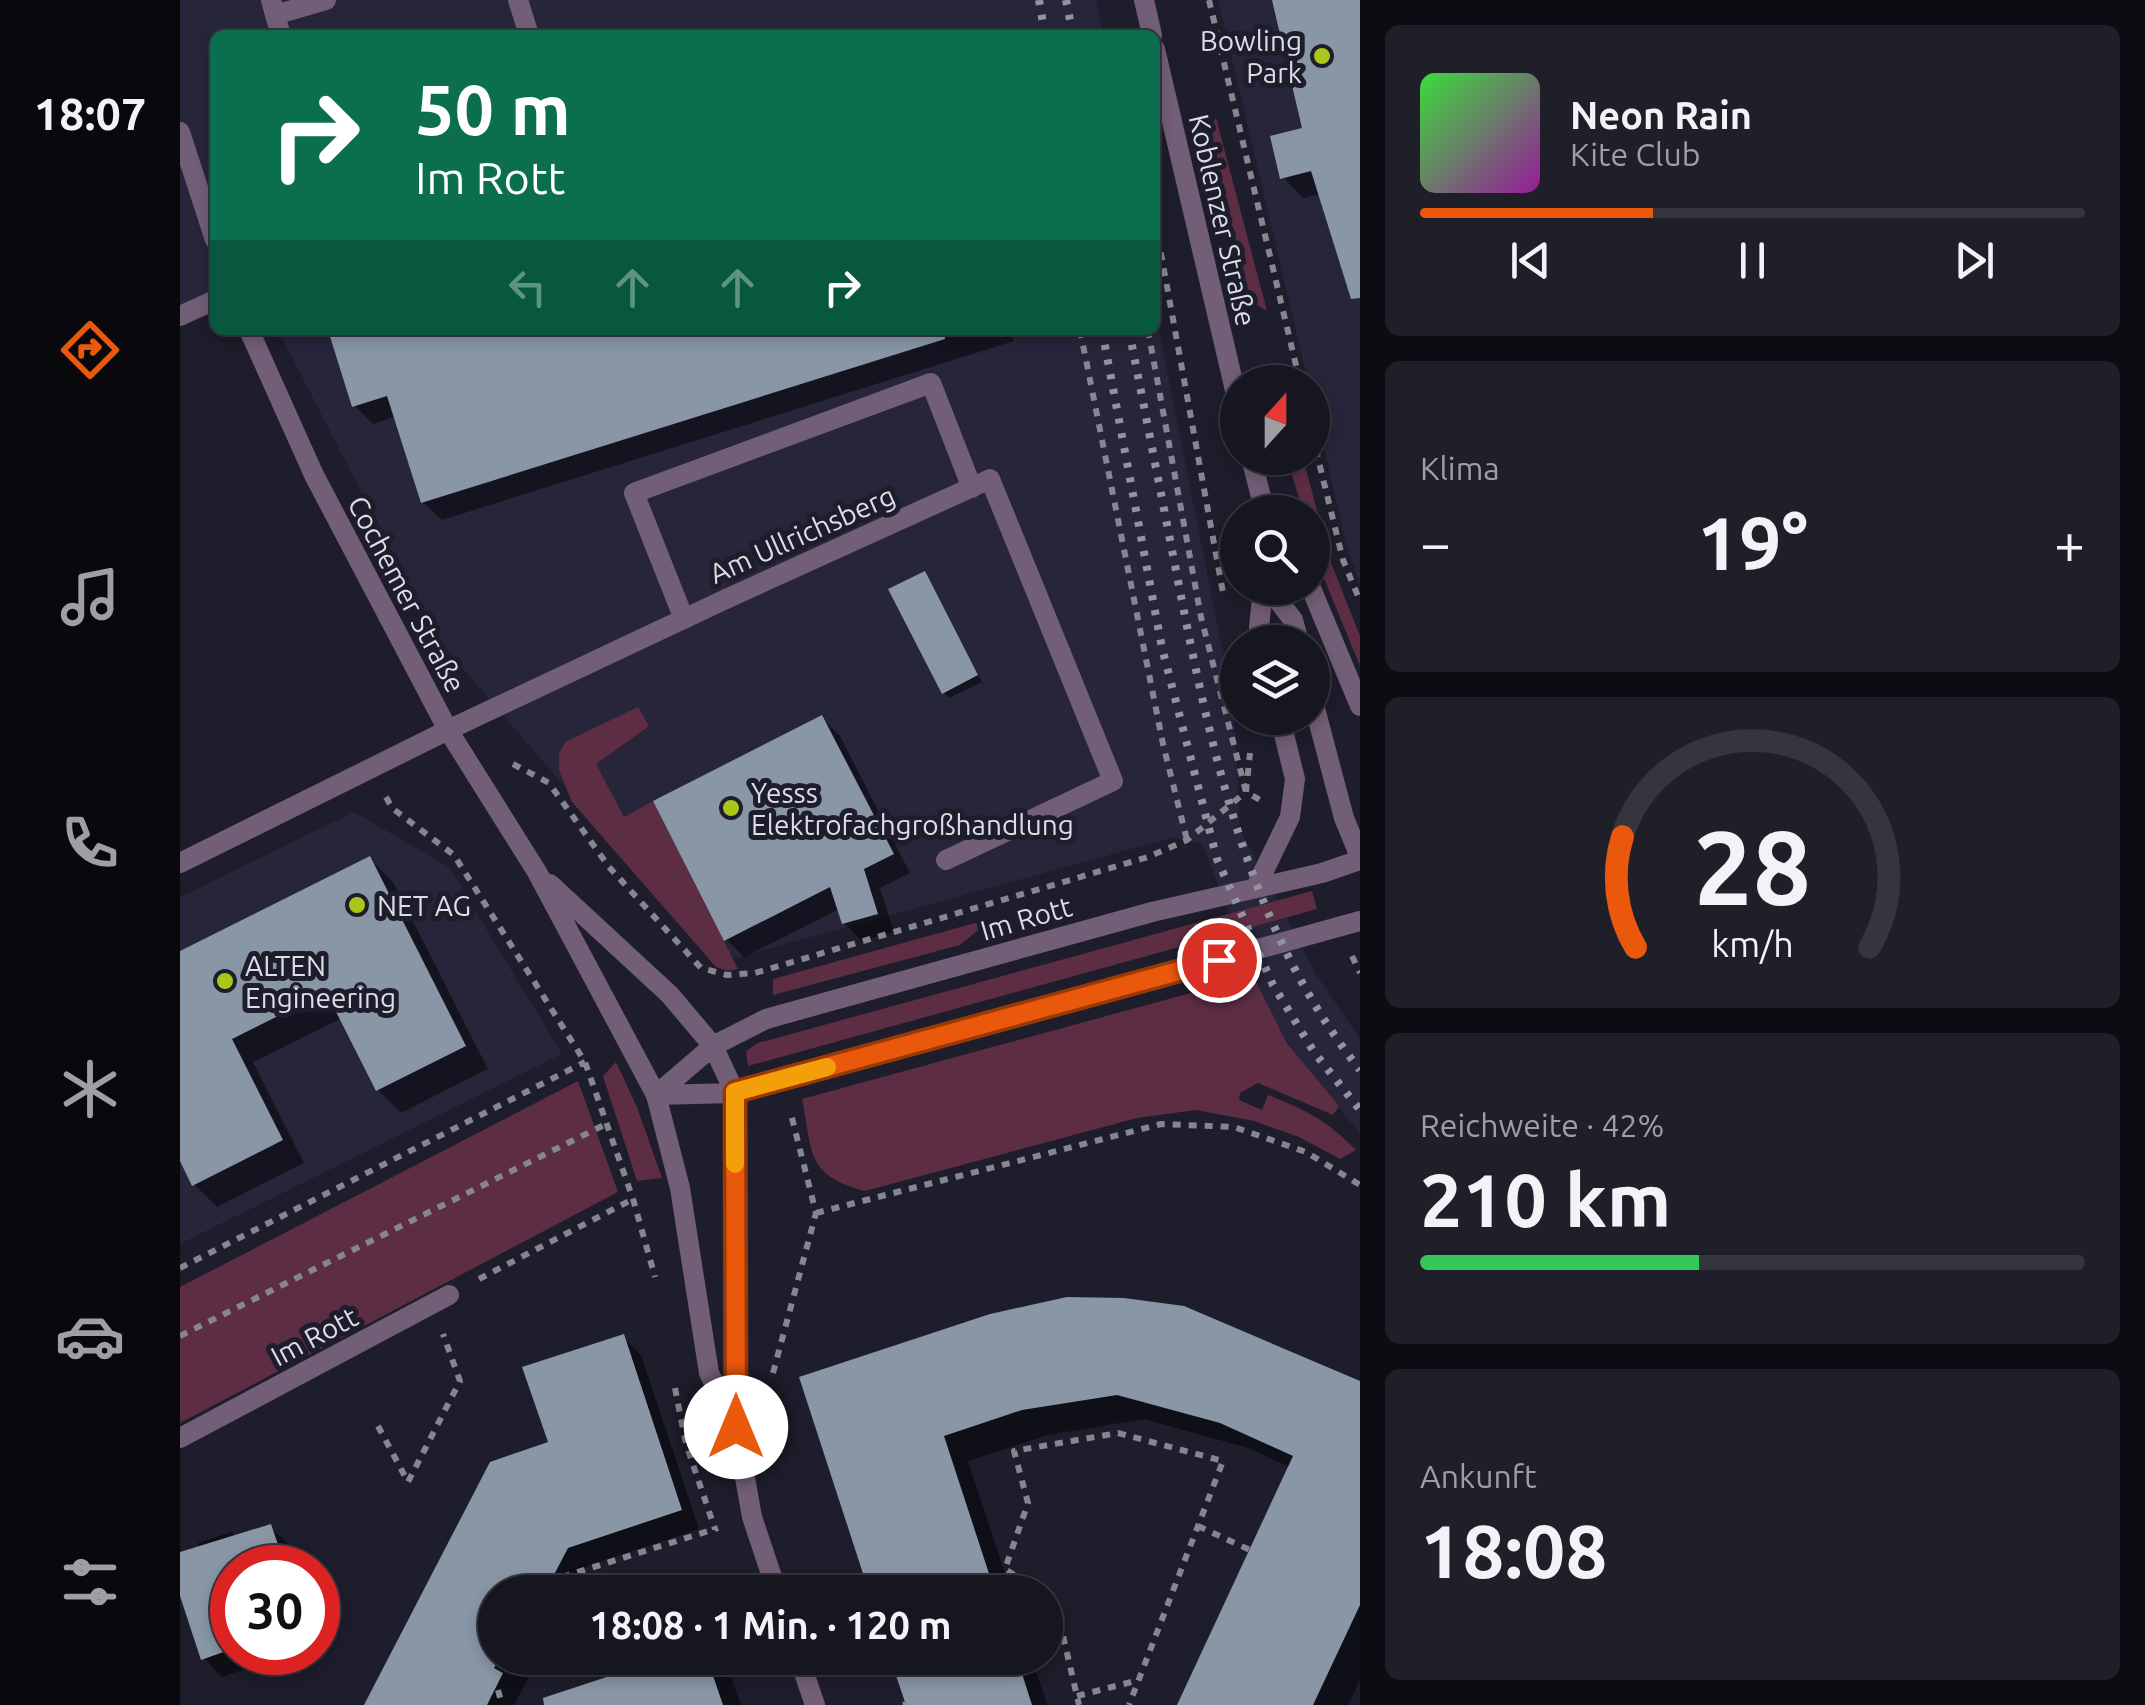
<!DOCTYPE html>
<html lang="de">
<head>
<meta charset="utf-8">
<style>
	:root { --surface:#161620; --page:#1f1f29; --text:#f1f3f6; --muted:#9e9fa5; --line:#35353e; --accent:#ea580c }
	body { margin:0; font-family:Ubuntu,sans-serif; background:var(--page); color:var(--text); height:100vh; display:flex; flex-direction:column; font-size:38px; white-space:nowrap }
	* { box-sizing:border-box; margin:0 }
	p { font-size:32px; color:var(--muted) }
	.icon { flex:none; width:55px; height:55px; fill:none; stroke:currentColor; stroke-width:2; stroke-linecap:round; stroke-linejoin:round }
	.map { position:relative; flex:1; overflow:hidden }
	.details { display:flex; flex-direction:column; gap:25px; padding:25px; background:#0c0c12; width:785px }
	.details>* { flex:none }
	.hud { position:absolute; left:30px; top:30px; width:950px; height:305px; border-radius:15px; box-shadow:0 5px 15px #0003,0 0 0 2px var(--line); background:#0b6e4f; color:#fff; overflow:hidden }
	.needle { width:65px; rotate:21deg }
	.buttons { position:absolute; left:1040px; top:365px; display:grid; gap:20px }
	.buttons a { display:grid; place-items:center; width:110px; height:110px; border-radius:50%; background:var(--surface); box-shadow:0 5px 15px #0003,0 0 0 2px var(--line); font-size:50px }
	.speed { position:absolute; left:30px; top:1545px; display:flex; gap:20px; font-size:50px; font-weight:700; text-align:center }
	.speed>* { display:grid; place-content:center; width:130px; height:130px; border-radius:50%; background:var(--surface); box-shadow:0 5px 15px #0003,0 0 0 2px var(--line); line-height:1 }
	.speed .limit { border:15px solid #d22; background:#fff; color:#111 }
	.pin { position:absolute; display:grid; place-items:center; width:85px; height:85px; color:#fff; margin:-42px; border:5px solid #fff; border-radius:50%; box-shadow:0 2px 10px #0007 }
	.me { position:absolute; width:110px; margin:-55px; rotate:0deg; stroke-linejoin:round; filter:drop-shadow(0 0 8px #0008) }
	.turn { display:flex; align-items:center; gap:35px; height:210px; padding:0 40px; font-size:45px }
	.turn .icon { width:130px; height:130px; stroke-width:2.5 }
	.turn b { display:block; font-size:70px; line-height:85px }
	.lanes { display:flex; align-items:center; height:95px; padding:0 40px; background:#0003; justify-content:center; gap:50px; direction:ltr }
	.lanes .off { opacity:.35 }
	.big { font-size:75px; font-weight:700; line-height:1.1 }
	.details .widget { flex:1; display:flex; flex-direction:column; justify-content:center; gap:15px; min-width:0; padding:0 35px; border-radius:15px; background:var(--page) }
	.details .dial { align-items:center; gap:0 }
	.dial svg { height:260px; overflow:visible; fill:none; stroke:var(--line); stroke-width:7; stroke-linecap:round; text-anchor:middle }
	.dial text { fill:var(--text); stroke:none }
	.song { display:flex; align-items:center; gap:30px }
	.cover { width:120px; height:120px; border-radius:15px; background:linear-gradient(135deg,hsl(120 70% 55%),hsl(300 70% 35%)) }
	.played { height:10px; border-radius:5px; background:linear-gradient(90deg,var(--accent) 35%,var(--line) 35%) }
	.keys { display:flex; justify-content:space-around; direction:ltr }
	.heat { display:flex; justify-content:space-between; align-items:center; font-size:55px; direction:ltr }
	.charge { height:15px; border-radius:8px; background:linear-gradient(90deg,#34c759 42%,var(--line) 0) }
	.trip { position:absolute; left:298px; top:1575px; width:585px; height:100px; border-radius:50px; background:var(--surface); box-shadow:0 5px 15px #0003,0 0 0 2px var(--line); font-weight:700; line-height:100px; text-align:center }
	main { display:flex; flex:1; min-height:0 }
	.menu { display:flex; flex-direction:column; width:180px; justify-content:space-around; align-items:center; background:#09090d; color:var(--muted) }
	.menu .icon { width:70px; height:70px }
	.menu .active { color:var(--accent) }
	.menu b { font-size:45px; color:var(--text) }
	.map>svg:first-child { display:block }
	.built { fill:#26253a }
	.green { fill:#5d2d44 }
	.shadow { fill:#0007 }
	.building { fill:#8996a6 }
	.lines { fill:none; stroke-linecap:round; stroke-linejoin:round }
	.path { stroke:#868692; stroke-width:6; stroke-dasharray:8 8; stroke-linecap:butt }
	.service { stroke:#725e77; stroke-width:20 }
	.minor { stroke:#725e77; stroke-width:20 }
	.tertiary { stroke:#725e77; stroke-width:20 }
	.rail { stroke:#92939e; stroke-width:8; stroke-dasharray:5 10; stroke-linecap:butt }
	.route-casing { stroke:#983908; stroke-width:25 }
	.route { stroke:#ea580c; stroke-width:18 }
	.slow { stroke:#f59e0b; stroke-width:18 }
	.poi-dot { fill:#a9c71a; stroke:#1d1d2b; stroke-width:4 }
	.labels { text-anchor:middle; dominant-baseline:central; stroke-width:10; stroke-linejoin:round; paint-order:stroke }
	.poi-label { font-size:28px; fill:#dcdde7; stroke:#1d1d2b; text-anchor:start }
	.street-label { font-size:28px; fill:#dcdde7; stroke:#1d1d2b }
</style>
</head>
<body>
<main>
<nav class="menu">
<b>18:07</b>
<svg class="icon active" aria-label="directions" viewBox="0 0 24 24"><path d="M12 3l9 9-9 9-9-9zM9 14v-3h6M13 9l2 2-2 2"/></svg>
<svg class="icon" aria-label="music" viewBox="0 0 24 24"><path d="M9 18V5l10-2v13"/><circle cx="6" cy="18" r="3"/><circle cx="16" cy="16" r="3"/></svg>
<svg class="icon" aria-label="phone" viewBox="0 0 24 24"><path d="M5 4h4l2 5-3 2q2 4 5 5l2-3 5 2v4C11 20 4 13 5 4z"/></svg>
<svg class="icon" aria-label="climate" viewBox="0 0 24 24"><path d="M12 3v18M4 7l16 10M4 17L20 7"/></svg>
<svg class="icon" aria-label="car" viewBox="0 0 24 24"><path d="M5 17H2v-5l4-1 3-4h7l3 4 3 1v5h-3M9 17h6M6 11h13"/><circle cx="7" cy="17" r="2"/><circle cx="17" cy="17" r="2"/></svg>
<svg class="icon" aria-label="filters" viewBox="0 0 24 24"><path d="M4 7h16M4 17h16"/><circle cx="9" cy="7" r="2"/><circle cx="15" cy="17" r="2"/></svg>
</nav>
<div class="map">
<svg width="1180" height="1705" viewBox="0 0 1180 1705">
	<rect width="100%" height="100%" fill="#1d1d2b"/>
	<!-- built -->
	<path class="built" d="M0 0H916L923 35H35V302L0 312Z
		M1038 0H1180V584L1166 544 1133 400 1132 382H1128Z
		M975 310 1054 709 1060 829 1136 974 1180 1039V1134L1108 1043 1081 994 1022 844 995 837 537 963 255 636 98 330H975Z
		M174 812 269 867 382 1054 0 1244V897Z"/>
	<!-- green -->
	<path class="green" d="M1036 118 1087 311 1065 298 1026 133Z
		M1107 458H1123L1151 563 1180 636V666L1138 564 1133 546 1132 512H1123Z
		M458 707 469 726 416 764 444 817 473 801 558 969 548 971 536 967 392 802 379 770V754L385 742Z
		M1132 891 1137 909 568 1066 566 1051 578 1043Z
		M813 918 780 945 593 995V979Z
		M1073 976 1107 1043 1159 1106 1153 1115 1078 1083 1060 1093 1059 1100 1082 1110 1088 1095C1126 1110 1148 1121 1176 1150L1160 1159 1119 1137 1074 1121 1016 1110 957 1118 685 1191C625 1175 633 1153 622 1099Z
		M436 1062 457 1107 482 1178 457 1181 423 1076Z
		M398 1081 438 1192 0 1423V1287Z"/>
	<!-- shadow -->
	<path class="shadow" d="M1094 0H1180V270L1141 194 1123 198 1103 177 1125 129Z
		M151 330H830L834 341 262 520 243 502 216 416 193 424 174 405Z
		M745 574 802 682 769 698 764 693Z
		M642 718 660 736 730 873 700 888 714 932 682 941 664 923 659 909 564 957 546 939Z
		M190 859 213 882 308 1069 221 1113 198 1090 162 1018 73 1062 124 1163 37 1207 14 1184 0 1156V954Z
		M443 1337 461 1355 519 1529 407 1566 393 1592H315V1658H359L334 1705H186Z
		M622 1378 1180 1384V1680L1168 1705H999L1110 1467 1068 1448 964 1419 868 1435 788 1461 831 1592H691Z
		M90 1527 109 1545 112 1556 124 1568H52V1652H138V1629L145 1651 107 1664 101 1657 42 1677 24 1658 0 1588V1555L19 1549 18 1543 51 1532 57 1537Z
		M491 1658H532L551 1677 561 1705H429L421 1681Z
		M712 1658H852L867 1705H728Z"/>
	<!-- building -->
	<path class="building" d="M1092 0H1180V298L1171 299 1131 171 1100 179 1090 136 1122 128Z
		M148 330H764L765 339 241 503 207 396 172 407Z
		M745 571 798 675 762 694 708 589Z
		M642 715 714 854 684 869 698 914 662 924 650 887 544 941 473 801Z
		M190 856 286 1046 196 1091 146 992 52 1039 103 1140 12 1186 0 1161V951Z
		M887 1297 944 1298 1004 1306 1180 1381V1605L1133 1705H997L1113 1456 1040 1423 937 1395 842 1410 764 1436 815 1592H689L619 1377 810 1314Z
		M444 1334 502 1510 388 1548 365 1592H315V1658H320L314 1668 323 1673 307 1705H184L310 1462 368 1442 342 1367Z
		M91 1524 106 1568H52V1649L21 1660 0 1596V1552Z
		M484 1658H527L543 1705H364L363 1698Z
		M710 1658H837L852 1705H726Z"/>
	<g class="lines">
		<!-- path -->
		<path class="path" d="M1029 0 1120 382
			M975 221 1044 598
			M900 330 983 744 1007 840
			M968 330 1021 617 1066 792 1080 800
			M1132 434 1163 560 1180 601
			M333 764 369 783 429 867 521 968 547 975 575 973 968 857 1007 840 1066 792 1070 753
			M206 797 212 808 274 855 405 1062 453 1199 475 1277
			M1172 956 1180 973
			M636 1213 981 1124 1054 1127 1126 1152 1180 1185
			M0 1268 405 1062
			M299 1279 453 1199
			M0 1336 428 1123
			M593 1373 636 1213 610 1110
			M495 1388 506 1444 535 1529
			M198 1426 228 1482 280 1381 263 1334
			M1018 1526 1070 1550
			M382 1577 538 1528
			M861 1592 825 1569 848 1503 834 1451 938 1433 1043 1461 949 1705
			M865 1595 875 1601 899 1705
			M318 1690 322 1705
			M897 1696 959 1680
			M723 1705 726 1704"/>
		<!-- service -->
		<path class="service" d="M91 0 95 15 146 0
			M338 0 349 35
			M95 15 101 35
			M546 599 810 479 933 781 766 860
			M504 619 454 493 751 383 792 488
			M0 1438 269 1295"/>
		<!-- minor -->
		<path class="minor" d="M0 316 35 300
			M0 863 268 730 546 599
			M555 1093 556 1427 572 1517 597 1592
			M476 1095 500 1188 529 1373 553 1421
			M619 1658 635 1705"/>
		<!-- tertiary -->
		<path class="tertiary" d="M964 0 972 35
			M975 49 1058 403
			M0 132 35 240
			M69 330 134 475 268 730 357 872 476 1095
			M1071 458 1085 512
			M1089 588 1113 620 1119 642
			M1131 588 1180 706
			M1083 642 1079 628 1083 588
			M1132 697 1164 818 1180 857
			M370 884 490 995 533 1046 555 1093
			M1076 887 1110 817 1115 779 1100 718
			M476 1095 533 1046 586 1019 972 912 1142 873 1180 860
			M476 1095 555 1093 1180 921"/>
		<!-- rail -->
		<path class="rail" d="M859 0 865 35
			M886 0 893 35
			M922 330 982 648 1037 859 1093 985 1134 1052 1180 1110
			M949 330C966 417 983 504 1000 591 1033 760 1071 932 1180 1070"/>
	</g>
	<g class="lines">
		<!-- route casing -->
		<g class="route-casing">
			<path id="route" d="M556 1427 555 1092 1039 960"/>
		</g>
		<!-- route -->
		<use href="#route" class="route"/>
		<!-- slow -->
		<path class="slow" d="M555 1164V1092L647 1067"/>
	</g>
	<!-- markers -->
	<g class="poi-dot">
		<circle cx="1142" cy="56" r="10"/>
		<circle cx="551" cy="808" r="10"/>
		<circle cx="177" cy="905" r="10"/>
		<circle cx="45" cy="981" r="10"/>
	</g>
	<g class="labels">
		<!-- poi labels -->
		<g class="poi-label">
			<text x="1122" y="40" text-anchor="end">Bowling<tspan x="1122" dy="32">Park</tspan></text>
			<text x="571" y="792">Yesss<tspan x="571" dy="32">Elektrofachgroßhandlung</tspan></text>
			<text x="197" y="905">NET AG</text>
			<text x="65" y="965">ALTEN<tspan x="65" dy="32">Engineering</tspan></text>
		</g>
		<!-- street labels -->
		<g class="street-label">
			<text transform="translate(1043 220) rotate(77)">Koblenzer Straße</text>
			<text transform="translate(622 534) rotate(-24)">Am Ullrichsberg</text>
			<text transform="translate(227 594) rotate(62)">Cochemer Straße</text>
			<text transform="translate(846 918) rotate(-16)">Im Rott</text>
			<text transform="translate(134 1336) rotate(-28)">Im Rott</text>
		</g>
	</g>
</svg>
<div class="buttons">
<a><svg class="needle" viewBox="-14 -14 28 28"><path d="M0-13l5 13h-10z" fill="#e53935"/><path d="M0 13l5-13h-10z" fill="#9e9fa5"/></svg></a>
<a><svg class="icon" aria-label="search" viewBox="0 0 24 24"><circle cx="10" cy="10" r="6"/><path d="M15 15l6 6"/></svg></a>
<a><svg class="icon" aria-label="layers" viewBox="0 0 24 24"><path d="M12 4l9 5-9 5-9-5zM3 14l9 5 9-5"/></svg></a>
</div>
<div class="speed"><div class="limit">30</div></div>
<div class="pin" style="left:1039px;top:960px;background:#d93025"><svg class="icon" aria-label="arrive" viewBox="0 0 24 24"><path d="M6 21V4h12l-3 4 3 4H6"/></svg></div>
<svg class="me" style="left:556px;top:1427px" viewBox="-20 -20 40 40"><circle r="19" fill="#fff"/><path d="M0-13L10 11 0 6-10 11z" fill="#ea580c"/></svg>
<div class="trip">18:08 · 1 Min. · 120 m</div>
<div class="hud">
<div class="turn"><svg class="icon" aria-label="right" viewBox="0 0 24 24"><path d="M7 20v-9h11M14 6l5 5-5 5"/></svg><div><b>50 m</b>Im Rott</div></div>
<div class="lanes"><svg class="icon off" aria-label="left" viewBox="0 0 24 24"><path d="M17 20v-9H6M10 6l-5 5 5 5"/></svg><svg class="icon off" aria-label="ahead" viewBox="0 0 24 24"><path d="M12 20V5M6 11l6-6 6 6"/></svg><svg class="icon off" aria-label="ahead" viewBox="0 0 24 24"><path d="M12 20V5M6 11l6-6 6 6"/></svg><svg class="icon" aria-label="right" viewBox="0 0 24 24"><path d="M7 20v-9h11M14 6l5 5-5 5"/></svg></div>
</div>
</div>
<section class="details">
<div class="widget">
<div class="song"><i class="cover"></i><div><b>Neon Rain</b><p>Kite Club</p></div></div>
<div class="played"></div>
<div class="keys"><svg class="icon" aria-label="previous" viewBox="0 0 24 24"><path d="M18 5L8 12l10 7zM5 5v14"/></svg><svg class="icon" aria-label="pause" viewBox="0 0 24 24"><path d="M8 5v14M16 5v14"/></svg><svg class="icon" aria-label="next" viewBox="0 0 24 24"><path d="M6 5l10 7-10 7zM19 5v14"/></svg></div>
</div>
<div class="widget"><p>Klima</p>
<div class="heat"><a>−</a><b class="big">19°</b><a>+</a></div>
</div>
<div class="widget dial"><svg viewBox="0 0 100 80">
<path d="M14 69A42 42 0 1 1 86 69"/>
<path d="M14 69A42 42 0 0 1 10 35" stroke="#ea580c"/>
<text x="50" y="56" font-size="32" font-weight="700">28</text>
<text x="50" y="72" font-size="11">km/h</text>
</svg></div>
<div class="widget"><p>Reichweite · 42%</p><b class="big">210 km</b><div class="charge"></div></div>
<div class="widget"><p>Ankunft</p><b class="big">18:08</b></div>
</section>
</main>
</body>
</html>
